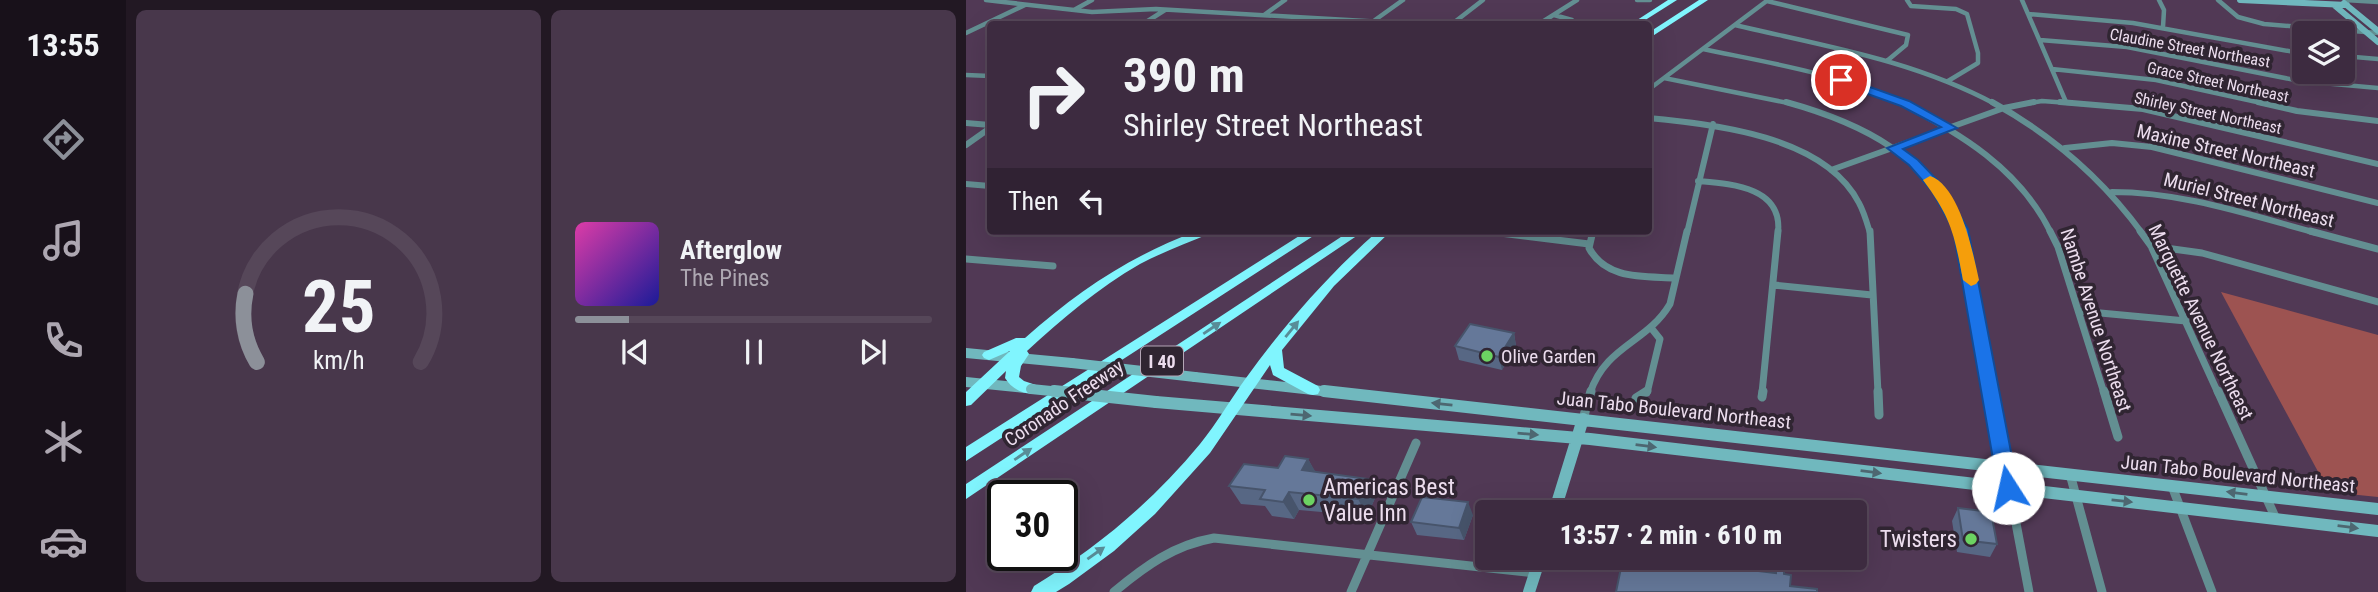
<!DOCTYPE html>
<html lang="en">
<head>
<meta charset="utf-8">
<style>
	:root { --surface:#3d2b40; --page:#48374b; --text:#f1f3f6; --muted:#ada7b1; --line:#564759; --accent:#8c9099 }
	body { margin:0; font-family:"Roboto Condensed",sans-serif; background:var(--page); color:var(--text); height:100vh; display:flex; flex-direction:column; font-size:26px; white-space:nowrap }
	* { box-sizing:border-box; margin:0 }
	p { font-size:23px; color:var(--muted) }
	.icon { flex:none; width:38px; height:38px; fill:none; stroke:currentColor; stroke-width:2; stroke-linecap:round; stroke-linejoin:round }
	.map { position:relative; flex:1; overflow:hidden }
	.sheet { display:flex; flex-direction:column; gap:10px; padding:10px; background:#221823; width:840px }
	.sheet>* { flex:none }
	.banner { position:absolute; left:21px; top:21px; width:665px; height:214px; border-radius:7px; box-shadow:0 7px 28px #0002,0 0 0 2px var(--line); background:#3d2b40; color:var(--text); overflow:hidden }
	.buttons { position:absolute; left:1326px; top:21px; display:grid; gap:14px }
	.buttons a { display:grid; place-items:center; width:63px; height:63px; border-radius:7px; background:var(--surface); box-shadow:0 7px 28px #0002,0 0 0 2px var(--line); font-size:35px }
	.speed { position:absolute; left:21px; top:480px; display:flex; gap:14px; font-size:35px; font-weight:700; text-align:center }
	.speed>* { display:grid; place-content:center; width:91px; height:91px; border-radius:50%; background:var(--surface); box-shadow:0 7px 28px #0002,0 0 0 2px var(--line); line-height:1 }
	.speed .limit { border:4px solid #111; border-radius:10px; background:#fff; color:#111 }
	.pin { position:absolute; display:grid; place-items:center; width:60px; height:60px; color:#fff; margin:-30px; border:4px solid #fff; border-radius:50%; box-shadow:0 2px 7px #0007 }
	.me { position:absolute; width:77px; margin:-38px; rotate:350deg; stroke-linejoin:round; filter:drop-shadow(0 0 5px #0008) }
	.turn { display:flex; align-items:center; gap:24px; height:147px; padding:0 21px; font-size:32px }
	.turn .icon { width:91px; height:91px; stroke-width:2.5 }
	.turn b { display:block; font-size:49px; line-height:60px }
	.then { display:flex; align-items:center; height:66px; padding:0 21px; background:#0003; gap:14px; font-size:26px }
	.sheet .card { flex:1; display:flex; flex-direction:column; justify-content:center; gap:10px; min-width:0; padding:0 24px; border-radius:10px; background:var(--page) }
	.sheet .dial { align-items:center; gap:0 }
	.dial svg { height:182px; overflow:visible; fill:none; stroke:var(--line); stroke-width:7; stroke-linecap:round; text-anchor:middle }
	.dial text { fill:var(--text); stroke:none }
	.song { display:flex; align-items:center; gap:21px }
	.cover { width:84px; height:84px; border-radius:10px; background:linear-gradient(135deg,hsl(320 70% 55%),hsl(240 70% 35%)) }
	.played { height:7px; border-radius:4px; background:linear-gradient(90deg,var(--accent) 15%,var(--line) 15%) }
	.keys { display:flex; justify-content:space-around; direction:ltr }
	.sheet .tiles { flex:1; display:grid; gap:10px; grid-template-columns:repeat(2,1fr) }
	.trip { position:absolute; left:509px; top:500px; width:392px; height:70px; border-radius:7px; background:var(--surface); box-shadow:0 7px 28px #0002,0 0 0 2px var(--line); font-weight:800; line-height:70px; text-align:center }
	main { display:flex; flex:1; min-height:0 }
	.tab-bar { display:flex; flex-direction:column; width:126px; justify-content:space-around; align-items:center; background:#18111a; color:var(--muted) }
	.tab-bar .icon { width:49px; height:49px }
	.tab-bar .active { color:var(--accent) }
	.tab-bar b { font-size:32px; color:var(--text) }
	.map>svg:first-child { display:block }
	.green { fill:#9d5351 }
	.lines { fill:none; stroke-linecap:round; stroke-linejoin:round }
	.street-far3 { stroke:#638f92; stroke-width:4.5 }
	.street-far2 { stroke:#638f92; stroke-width:6 }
	.street-far1 { stroke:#638f92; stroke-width:7 }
	.street { stroke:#638f92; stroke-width:9 }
	.secondary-far2 { stroke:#70b8be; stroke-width:6 }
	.secondary-far1 { stroke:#70b8be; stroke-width:10 }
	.secondary { stroke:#70b8be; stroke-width:12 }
	.highway { fill:#80f5fe; fill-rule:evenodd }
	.secondary-bridge-far1 { stroke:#70b8be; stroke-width:10 }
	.secondary-bridge { stroke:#70b8be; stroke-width:12 }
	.wall { fill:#576784 }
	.shaded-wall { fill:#47546b }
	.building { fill:#657899; stroke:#47546b; stroke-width:2 }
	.oneway { fill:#588d98 }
	.oneway2 { fill:#4d6771 }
	.route { fill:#1a73e8; stroke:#114b97; stroke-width:2 }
	.slow { fill:#f59e0b }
	.poi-dot { fill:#6cd362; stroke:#302532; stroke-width:2.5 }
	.labels { text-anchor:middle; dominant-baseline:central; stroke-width:7; stroke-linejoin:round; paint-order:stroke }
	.far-street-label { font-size:16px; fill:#ecddee; stroke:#302532 }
	.shield { fill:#302532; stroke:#b4a6b6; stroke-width:2 }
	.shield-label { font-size:18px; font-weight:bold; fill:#ecddee }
	.street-label { font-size:19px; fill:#ecddee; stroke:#302532 }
	.poi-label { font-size:19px; fill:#ecddee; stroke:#302532; text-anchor:start }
	.near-poi-label { font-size:23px; fill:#ecddee; stroke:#302532; text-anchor:start }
</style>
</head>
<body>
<main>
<nav class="tab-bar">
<b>13:55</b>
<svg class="icon active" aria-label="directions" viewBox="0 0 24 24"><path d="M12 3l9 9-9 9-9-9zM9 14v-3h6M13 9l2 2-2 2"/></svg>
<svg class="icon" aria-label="music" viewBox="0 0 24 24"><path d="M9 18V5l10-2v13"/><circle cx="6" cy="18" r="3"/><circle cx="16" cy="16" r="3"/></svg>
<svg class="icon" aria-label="phone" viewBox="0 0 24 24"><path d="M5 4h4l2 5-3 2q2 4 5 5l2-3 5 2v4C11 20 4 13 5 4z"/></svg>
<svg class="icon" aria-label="climate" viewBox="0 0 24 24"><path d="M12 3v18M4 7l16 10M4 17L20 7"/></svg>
<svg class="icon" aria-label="car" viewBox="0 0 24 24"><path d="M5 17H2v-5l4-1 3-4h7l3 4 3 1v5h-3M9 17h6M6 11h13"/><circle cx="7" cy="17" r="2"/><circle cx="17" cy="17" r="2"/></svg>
</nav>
<section class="sheet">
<div class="tiles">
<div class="card dial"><svg viewBox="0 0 100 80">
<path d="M14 69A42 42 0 1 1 86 69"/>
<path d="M14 69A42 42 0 0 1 9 39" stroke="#8c9099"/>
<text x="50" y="56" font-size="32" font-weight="700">25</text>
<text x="50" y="72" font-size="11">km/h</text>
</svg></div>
<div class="card">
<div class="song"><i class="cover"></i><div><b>Afterglow</b><p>The Pines</p></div></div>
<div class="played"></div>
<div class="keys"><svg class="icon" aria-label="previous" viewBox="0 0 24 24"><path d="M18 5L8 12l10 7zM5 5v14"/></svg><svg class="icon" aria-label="pause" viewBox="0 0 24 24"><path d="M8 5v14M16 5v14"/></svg><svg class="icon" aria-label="next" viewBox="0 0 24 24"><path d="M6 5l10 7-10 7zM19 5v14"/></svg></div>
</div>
</div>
</section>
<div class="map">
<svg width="1412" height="592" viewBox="0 0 1412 592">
	<rect width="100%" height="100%" fill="#513955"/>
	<!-- green -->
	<path class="green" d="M1255 292 1412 335V497L1363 492Z"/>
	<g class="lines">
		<!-- street-far3 -->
		<path class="street-far3" d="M20 0 126 12 190 9 452 24
			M671 0H684
			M941 0 945 6 990 9 1001 14 1012 53V63L982 81
			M1056 0 1100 102
			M1193 0 1198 10 1197 27
			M1252 0 1272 17 1298 24 1412 33
			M1379 0 1412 2
			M801 1 942 35 940 45 922 60
			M108 10 126 0
			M1062 14 1167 23 1339 54
			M298 15 319 0
			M588 15 606 20 610 24
			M409 20 437 0
			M177 24 199 10
			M486 24 517 0
			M573 24 611 0
			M769 25C858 46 947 60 1029 104
			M0 33 59 5
			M1074 40 1161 47 1334 81 1412 88
			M737 49C804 63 875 74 937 104
			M1377 56 1412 59
			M1086 69 1190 80 1300 104
			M0 75 24 76
			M698 78 827 104
			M682 90 802 0
			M1059 104 1076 101 1116 104"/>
		<!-- street-far2 -->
		<path class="street-far2" d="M820 102C896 123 964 156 994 233
			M933 102C994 133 1054 169 1085 233
			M1026 102C1086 135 1135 177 1176 233
			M1094 102 1177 109 1412 164
			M1292 102 1331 111 1412 121
			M682 118C748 124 859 136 893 203 898 212 901 223 904 233
			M0 123 24 125
			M0 145 24 128
			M1099 148 1146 143 1186 147 1412 203
			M865 170 1038 108 1068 102
			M732 181C766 184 817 187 812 233
			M0 184 24 186
			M1146 192C1217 192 1283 215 1351 233
			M517 231 532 233
			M721 233 747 124"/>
		<!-- street-far1 -->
		<path class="street-far1" d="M518 231 623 244
			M627 231 623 248C640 280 678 276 709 278
			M904 231 912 393
			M993 231 1026 393
			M1084 231 1092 247 1138 393
			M1174 231 1185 246 1252 393
			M1344 231 1412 249
			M1185 246 1236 253 1412 302
			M0 259 87 266
			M808 285 906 295
			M1113 311 1220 321
			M624 393C640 345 681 343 704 304L721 231
			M681 393 694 339 686 329
			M796 393 812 231"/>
		<!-- street -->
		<path class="street" d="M912 391 913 415
			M1025 391 1063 592
			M1138 391 1152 437
			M1252 391 1310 519
			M796 397 797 391
			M670 398 681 391
			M617 419 625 391
			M1104 474 1136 592
			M1206 486 1246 592
			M148 592C179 566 208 545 248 538L569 573
			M385 592 450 443"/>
		<!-- secondary-far2 -->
		<path class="secondary-far2" d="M1274 0 1381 5
			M1378 3 1412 31
			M1368 5 1412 42"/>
		<!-- secondary-far1 -->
		<path class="secondary-far1" d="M0 353 106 363
			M229 377 374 393
			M0 382 59 388"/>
		<!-- secondary -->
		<path class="secondary" d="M358 391 1412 509
			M190 402 624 439 1412 531
			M588 513 617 419
			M563 592 574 558"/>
		<!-- highway -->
		<path class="highway" d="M702 0H711L673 24H665Z
			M733 0H742L682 39V33Z
			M231 231H247L245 233C221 243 197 252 174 264 132 288 96 319 61 351L63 354 55 366 53 377 58 381 70 385 72 389 70 393C58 396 45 388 39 378L40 371 5 405 0 406V392L44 351 23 360 18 358 16 355 18 352 50 338H59C112 291 164 256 231 231Z
			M341 231H355L0 461V447Z
			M384 231H398L0 499V484Z
			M412 231H425L368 286 316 350 318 368 352 386 354 390 352 394 347 395 342 394 307 375 304 365 244 453 189 514 148 551 103 584 90 592H65L68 586C131 548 187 501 234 444 251 423 264 400 280 378 319 324 362 275 412 231Z"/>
		<!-- secondary-bridge-far1 -->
		<path class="secondary-bridge-far1" d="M106 363 229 377
			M65 389 105 393"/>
		<!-- secondary-bridge -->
		<path class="secondary-bridge" d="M88 391 190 402"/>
	</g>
	<!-- wall -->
	<path class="wall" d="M548 333 550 346 536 370 493 360 489 346Z
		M342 459 349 472 402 479 410 496 401 516 333 510 328 519 306 516 299 506 275 504 263 486 312 468Z
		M992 508 1031 544 1024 557 991 552 986 521Z
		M507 515 498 540 451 535 445 522Z"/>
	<!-- shaded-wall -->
	<path class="shaded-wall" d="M548 333 550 346 536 370 533 357Z
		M342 459 352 476 336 470Z
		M402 479 410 496 401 516 392 499Z
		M323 492 333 510 328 519 317 502Z
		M502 502 507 515 498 540 493 528Z"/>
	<!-- building -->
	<path class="building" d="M504 324 548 333 533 357 489 346Z
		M319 456 342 459 336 470 402 479 392 499 323 492 317 502 294 499 299 490 263 486 278 464 312 468Z
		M456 497 502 502 493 528 445 522Z
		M992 508 1025 512 1031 544 997 540Z
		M657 558H786L785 570 810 573V566L818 567V574L825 575 824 586 851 589V592H650Z"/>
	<!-- one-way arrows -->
	<defs><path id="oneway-solid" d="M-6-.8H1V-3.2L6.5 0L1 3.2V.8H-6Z" transform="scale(1.75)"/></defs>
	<g class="oneway">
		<use href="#oneway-solid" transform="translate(246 328) rotate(-34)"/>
		<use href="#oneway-solid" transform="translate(326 329) rotate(-51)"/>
		<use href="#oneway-solid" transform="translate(57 454) rotate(-34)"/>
		<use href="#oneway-solid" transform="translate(130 553) rotate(-35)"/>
	</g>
	<g class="oneway2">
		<use href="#oneway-solid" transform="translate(476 404) rotate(-174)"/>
		<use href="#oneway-solid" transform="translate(335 415) rotate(5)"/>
		<use href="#oneway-solid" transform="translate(562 434) rotate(5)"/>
		<use href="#oneway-solid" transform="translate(680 446) rotate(7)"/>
		<use href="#oneway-solid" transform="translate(905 472) rotate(7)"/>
		<use href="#oneway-solid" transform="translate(1271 493) rotate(-173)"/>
		<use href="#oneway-solid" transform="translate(1156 501) rotate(6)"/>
		<use href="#oneway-solid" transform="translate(1382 527) rotate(7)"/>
	</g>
	<!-- route -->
	<path class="route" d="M871 78H879L943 101 991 128 937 149 952 160 977 186 1002 229 1052 488 1049 494 1042 497 1035 494 1032 488 987 229 966 191 943 165 921 148 975 127 935 106 871 83Z"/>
	<!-- slow -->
	<path class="slow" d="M964 176C994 186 1007 253 1013 280L1010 284 1005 286 997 280C988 234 986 219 957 180Z"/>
	<!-- markers -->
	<g class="poi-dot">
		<circle cx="521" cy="356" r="7"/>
		<circle cx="343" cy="500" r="7"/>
		<circle cx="1005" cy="539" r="7"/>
	</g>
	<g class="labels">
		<!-- far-street labels -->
		<g class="far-street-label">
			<text transform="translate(1224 48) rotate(10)">Claudine Street Northeast</text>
			<text transform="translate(1252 82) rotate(12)">Grace Street Northeast</text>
			<text transform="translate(1242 113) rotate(12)">Shirley Street Northeast</text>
		</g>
		<!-- shield labels -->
		<rect class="shield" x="175" y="346.5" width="42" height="29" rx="5"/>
		<g class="shield-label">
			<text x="196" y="361">I 40</text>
		</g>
		<!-- street labels -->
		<g class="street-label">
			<text transform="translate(1260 151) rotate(13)">Maxine Street Northeast</text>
			<text transform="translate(1283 200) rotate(14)">Muriel Street Northeast</text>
			<text transform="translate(1130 320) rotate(72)">Nambe Avenue Northeast</text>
			<text transform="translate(1235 322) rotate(64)">Marquette Avenue Northeast</text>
			<text transform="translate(98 403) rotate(-34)">Coronado Freeway</text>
			<text transform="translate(708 410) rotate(6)">Juan Tabo Boulevard Northeast</text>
			<text transform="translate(1272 474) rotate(6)">Juan Tabo Boulevard Northeast</text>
		</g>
		<!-- poi labels -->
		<g class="poi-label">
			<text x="535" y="356">Olive Garden</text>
		</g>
		<!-- near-poi labels -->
		<g class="near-poi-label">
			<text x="357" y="487">Americas Best<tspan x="357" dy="26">Value Inn</tspan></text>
			<text x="991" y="539" text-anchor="end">Twisters</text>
		</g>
	</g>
</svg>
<div class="buttons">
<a><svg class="icon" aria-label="layers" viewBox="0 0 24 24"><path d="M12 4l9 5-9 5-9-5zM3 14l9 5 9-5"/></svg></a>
</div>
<div class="speed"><div class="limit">30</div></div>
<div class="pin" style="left:875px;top:80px;background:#d93025"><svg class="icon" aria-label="arrive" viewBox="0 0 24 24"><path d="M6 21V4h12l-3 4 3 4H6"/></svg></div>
<svg class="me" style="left:1042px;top:488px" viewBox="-20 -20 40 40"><circle r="19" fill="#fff"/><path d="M0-13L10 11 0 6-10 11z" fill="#1a73e8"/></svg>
<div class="trip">13:57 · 2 min · 610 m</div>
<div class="banner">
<div class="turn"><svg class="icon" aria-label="right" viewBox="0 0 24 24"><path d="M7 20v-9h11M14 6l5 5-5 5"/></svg><div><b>390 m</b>Shirley Street Northeast</div></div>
<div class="then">Then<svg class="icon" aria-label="left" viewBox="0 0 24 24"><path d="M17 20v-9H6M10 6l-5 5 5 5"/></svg></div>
</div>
</div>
</main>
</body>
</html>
